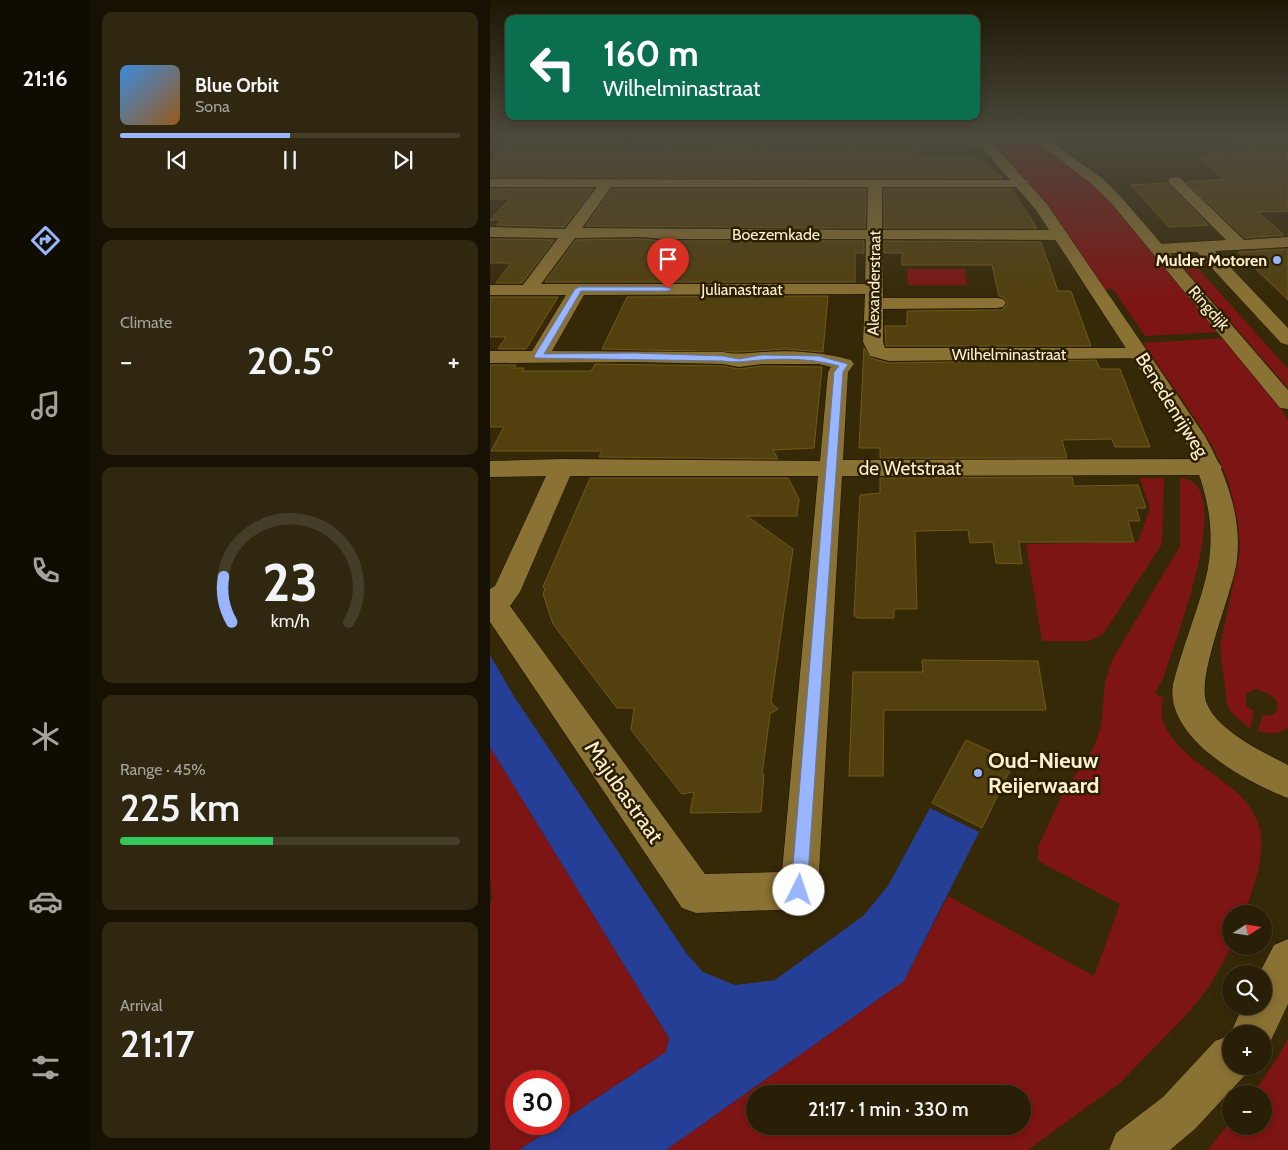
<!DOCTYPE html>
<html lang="en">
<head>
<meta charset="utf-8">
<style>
	:root { --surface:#281f06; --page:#302710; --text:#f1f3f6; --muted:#a5a29b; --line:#443d28; --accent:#99b5fd }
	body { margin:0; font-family:Cabin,sans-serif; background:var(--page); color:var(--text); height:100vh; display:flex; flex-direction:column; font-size:19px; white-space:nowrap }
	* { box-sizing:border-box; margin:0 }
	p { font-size:16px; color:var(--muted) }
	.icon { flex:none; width:28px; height:28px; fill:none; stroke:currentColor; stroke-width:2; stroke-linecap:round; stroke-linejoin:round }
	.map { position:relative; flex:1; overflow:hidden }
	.drawer { display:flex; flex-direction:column; gap:12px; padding:12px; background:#161103; width:400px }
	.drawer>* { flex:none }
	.banner { position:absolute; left:15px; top:15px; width:475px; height:105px; border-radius:10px; box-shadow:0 2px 8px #0003,0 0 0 1px var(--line); background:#0b6e4f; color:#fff; overflow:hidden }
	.needle { width:32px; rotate:78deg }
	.tools { position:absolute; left:732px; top:905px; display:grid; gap:10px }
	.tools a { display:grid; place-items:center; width:50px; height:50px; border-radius:50%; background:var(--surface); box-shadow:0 2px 8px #0003,0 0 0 1px var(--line); font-size:25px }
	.speed { position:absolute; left:15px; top:1070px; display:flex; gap:10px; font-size:25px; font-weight:700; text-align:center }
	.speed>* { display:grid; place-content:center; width:65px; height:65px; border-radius:50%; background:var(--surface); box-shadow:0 2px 8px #0003,0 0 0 1px var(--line); line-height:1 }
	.speed .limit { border:8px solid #d22; background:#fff; color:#111 }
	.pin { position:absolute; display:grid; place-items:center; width:42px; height:42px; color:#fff; margin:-51px -21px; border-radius:50% 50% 50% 0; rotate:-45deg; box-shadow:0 0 5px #0007 }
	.pin .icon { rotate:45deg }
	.me { position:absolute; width:55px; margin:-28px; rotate:4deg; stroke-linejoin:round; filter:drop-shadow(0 0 4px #0008) }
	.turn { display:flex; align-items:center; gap:18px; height:105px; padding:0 15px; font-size:22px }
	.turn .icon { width:65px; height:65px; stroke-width:2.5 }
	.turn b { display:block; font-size:35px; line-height:42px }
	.big { font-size:38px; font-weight:600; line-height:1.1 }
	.drawer .tile { flex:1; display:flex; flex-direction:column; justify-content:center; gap:8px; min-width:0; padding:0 18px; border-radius:10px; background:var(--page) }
	.drawer .dial { align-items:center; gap:0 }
	.dial svg { height:130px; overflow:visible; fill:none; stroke:var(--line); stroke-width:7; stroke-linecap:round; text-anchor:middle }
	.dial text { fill:var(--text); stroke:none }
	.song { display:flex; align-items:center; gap:15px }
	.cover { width:60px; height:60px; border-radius:8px; background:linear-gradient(135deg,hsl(210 70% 55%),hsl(30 70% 35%)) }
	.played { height:5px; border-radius:2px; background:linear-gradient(90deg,var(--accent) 50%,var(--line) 50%) }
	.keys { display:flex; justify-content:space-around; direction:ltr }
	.heat { display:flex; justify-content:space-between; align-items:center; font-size:28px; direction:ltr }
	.charge { height:8px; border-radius:4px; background:linear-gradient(90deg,#34c759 45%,var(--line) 0) }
	.trip { position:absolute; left:256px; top:1085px; width:285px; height:50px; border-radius:25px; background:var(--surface); box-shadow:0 2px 8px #0003,0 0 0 1px var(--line); font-weight:600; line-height:50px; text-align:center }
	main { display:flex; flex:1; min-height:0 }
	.menu { display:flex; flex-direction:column; width:90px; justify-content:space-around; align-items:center; background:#100c02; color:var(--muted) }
	.menu .icon { width:35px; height:35px }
	.menu .selected { color:var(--accent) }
	.menu b { font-size:22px; color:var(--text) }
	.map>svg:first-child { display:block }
	.green { fill:#7d1514; fill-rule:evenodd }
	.water { fill:#253e96 }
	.building { fill:#52400f; stroke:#715918 }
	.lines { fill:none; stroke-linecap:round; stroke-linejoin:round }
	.street-casing { stroke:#1a1202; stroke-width:1 }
	.secondary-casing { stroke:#1a1202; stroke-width:1 }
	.street { fill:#8a7134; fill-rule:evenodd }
	.secondary { fill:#8a7134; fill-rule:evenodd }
	.route { fill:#99b5fd; stroke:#6376a4 }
	.poi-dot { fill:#99b5fd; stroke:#2c1f00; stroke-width:2 }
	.labels { text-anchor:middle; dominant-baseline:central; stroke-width:5; stroke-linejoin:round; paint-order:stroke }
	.far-street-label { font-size:16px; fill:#fdf0d1; stroke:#2c1f00 }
	.far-poi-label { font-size:16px; font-weight:bold; fill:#fdf0d1; stroke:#2c1f00; text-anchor:end }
	.street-label { font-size:19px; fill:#fdf0d1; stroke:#2c1f00 }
	.near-poi-label { font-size:22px; font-weight:bold; fill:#fdf0d1; stroke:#2c1f00; text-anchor:start }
	.near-street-label { font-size:22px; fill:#fdf0d1; stroke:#2c1f00 }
</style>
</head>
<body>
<main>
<nav class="menu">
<b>21:16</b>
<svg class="icon selected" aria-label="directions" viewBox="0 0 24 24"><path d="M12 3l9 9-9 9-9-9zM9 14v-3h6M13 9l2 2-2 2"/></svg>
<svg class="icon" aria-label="music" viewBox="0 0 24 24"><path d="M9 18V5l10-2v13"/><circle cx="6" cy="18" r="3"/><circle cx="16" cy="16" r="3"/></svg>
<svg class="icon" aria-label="phone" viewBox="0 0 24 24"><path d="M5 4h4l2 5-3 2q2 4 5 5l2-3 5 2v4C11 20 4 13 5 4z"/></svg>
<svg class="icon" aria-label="climate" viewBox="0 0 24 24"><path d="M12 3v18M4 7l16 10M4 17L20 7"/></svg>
<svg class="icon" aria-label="car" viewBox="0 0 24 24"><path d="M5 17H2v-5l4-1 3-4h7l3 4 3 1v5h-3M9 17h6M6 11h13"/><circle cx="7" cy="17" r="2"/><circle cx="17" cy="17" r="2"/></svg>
<svg class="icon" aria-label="filters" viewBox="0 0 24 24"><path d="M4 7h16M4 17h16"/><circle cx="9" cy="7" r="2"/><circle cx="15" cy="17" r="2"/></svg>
</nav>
<section class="drawer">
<div class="tile">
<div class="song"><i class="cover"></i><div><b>Blue Orbit</b><p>Sona</p></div></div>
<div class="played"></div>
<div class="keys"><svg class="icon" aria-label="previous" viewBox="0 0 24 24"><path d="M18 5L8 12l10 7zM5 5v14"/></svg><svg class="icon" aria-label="pause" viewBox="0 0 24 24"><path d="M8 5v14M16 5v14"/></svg><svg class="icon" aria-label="next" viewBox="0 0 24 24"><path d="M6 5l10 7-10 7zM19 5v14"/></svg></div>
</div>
<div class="tile"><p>Climate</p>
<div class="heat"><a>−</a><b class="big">20.5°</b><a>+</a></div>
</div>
<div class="tile dial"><svg viewBox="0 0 100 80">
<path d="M14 69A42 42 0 1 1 86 69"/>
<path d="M14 69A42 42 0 0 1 9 41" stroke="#99b5fd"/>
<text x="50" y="56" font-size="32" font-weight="700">23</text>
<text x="50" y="72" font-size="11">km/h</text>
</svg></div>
<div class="tile"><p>Range · 45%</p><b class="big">225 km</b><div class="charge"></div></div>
<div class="tile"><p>Arrival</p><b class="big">21:17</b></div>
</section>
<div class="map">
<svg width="798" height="1150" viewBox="0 0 798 1150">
	<rect width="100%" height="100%" fill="#362908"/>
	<!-- green -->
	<path class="green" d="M496 138H541L577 162 611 192 731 332 655 336 623 289H615L556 202Z
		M703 255 711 258 718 264 705 265 798 369V388L689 262 690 257Z
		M417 269H475L477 285H418Z
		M736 338 786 400 798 420V727C790 735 779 734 768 731L772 716 783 715C797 702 778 692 766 689L756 694V705L764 712 760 729 743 714 737 705 730 646 750 553 748 522 739 483 726 453 711 427 653 343Z
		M650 478H674L672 544 613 634 599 641H552L536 544 648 542 660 508Z
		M690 478C750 479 682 649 673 679L665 693 673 698C672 705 671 714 673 721 690 769 764 781 771 835 774 863 762 888 755 914H741L742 946 718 988 699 1012 631 1082 538 1150H176L414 981 458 896 604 976 630 904 548 861V847L572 795 605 745 611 725 615 683 622 660 690 546ZM265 1094H532V1126H265Z
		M0 747 179 1038 176 1052 29 1150H0V905L2 898 0 876ZM26 1081H69V1124H26Z
		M798 1038V1150H718L741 1120V1126H774V1094H763L791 1052Z"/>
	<!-- water -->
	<path class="water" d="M0 655 25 698 196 953 213 972 245 985 285 980 373 916 398 886 440 808 489 832 414 981 176 1150H29L176 1052 179 1038 0 747Z"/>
	<!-- building -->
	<path class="building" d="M25 138H90L86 143H128L125 147 189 148 191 144 278 145 276 153H325L327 145 427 146 426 157 487 158 513 178 0 177V162Z
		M745 138H788L798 144V211L768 212 794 235 755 238 696 182 735 179 707 156 767 152Z
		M677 183 679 185 718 225 679 227 641 185Z
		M0 189H103L74 227 7 225 11 220H0L20 199H0Z
		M122 189H376L375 228 96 226Z
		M394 189H521L547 228H394Z
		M0 239 64 240 32 283H6L21 263H0Z
		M153 239 172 241H374V253H365V282H55L86 240Z
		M394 241 551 242 568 291H581L601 346H396L395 326H417V311L512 310 518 303 514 298 509 296 502 265H412V253H394Z
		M798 249V300L748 252Z
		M338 296 333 352 295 349 248 352 112 349 137 297Z
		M0 297H68L36 349H8L16 337H0Z
		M374 348 380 358 399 363 606 360 610 369H630L660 447H625L622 439 572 440 577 458H390V448H369Z
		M105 364 233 366 249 369 272 366 332 367 324 448 283 450 288 459 109 457 112 451H1L14 427H0V365H26L24 368H34L32 371H101Z
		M582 477 584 486 648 485 656 508H646L650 521H638L644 542H529L532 564 506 563 503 542 480 543 478 530 425 531 427 609H404V618H367V616H364L370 495 390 493V478Z
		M100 478H298L309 499 307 516H257L303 549 281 702 288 709 280 714 272 775 274 774 271 812 200 813 204 792 192 794 141 730 144 708H127L63 624 53 594 55 589 53 587Z
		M432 660 548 661 556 710H394L393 776H359L363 672H433Z
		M476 740 524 762 492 828 442 803Z"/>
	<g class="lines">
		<!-- street casing -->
		<g class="street-casing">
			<path id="street" d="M140 138H496L499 141 493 145 146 142Z
				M685 177 690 178 754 240 798 237V247L725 251 798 328V345L791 343 707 252 669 254 661 249 669 244 736 240 680 184 678 181 680 178Z
				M0 179 537 180 539 183 532 187H392V230H571L579 235 571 240 392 239 393 298H507L513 299 516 303 513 307 507 308 393 309V342L395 348H651L658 350 661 354 658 358 399 361 380 356 373 342 375 294 94 295 62 351 233 352C247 355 258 353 272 352 302 350 332 352 361 360L364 364 358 372 353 460 720 459 728 462 732 467 728 472 720 475 352 476 328 890 323 904 309 909 206 913 192 908 0 622V589L5 586 56 476 0 477V461L72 459 330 461 338 372 341 367 329 364H272L249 367 233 364 144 362 0 363V351H42L76 295H0V285H33L68 238 0 237V227L75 229 107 187H0ZM121 187H378L377 230 92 228ZM153 237 172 239H376L375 284H51L85 238ZM80 476H328L292 872 215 874 20 606 30 592Z"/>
		</g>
		<!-- secondary casing -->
		<g class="secondary-casing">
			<path id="secondary" d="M484 138H497L557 204 715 436C736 475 752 515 747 560 743 593 705 678 717 704 728 731 773 752 798 765V798C756 782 674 738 683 684 692 649 706 615 715 581 729 529 715 482 693 436L546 210Z
				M542 138H556L613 179 632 198 798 390V409L790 408 622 204 603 185Z
				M798 939V1004L777 1049 774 1051V1034H741V1066H759L757 1073 705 1129 680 1150H619L626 1133 673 1097 725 1041 741 1035 740 1034 753 1006H774V974H769L784 945Z"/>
		</g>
		<!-- street -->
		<use href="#street" class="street"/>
		<!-- secondary -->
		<use href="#secondary" class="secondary"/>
	</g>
	<!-- sky -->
	<linearGradient id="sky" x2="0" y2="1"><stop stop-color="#1e1704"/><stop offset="0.46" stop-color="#4c493d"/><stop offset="1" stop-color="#4c493d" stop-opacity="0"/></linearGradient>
	<rect width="798" height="299" fill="url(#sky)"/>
	<!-- route -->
	<path class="route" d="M89 287H178L182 289 178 291H91L54 354 144 353 233 356 249 359 272 355 329 356 358 364 353 372 317 890 314 895 309 898 303 895 301 890 344 372 349 366C324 359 297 358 271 360 257 361 247 363 233 361L45 358 44 356 85 289Z"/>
	<!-- markers -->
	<g class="poi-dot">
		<circle cx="787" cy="260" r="5"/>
		<circle cx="488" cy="773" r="5"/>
	</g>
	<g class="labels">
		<!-- far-street labels -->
		<g class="far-street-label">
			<text x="286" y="234">Boezemkade</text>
			<text transform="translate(384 283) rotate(-89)">Alexanderstraat</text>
			<text x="252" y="289">Julianastraat</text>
			<text transform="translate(719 308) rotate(49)">Ringdijk</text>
			<text x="519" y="354">Wilhelminastraat</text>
		</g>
		<!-- far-poi labels -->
		<g class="far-poi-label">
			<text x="777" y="260">Mulder Motoren</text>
		</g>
		<!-- street labels -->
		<g class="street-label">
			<text transform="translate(682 405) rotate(58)">Benedenrijweg</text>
			<text x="420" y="468">de Wetstraat</text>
		</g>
		<!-- near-poi labels -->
		<g class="near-poi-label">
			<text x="498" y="760">Oud-Nieuw<tspan x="498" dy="25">Reijerwaard</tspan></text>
		</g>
		<!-- near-street labels -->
		<g class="near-street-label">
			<text transform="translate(134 792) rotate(55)">Majubastraat</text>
		</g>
	</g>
</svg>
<div class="tools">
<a><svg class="needle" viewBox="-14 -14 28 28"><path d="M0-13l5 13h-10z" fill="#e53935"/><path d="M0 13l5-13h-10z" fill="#a5a29b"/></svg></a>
<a><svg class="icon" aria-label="search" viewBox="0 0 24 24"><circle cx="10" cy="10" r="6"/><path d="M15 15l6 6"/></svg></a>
<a>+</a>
<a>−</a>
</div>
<div class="speed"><div class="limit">30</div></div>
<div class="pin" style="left:178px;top:289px;background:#d93025"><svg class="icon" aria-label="arrive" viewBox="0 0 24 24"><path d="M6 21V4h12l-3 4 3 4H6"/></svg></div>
<svg class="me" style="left:309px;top:890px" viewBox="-20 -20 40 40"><circle r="19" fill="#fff"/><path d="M0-13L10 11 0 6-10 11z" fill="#99b5fd"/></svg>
<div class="trip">21:17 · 1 min · 330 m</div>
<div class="banner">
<div class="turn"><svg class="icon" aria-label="left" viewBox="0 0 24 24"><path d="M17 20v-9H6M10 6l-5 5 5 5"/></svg><div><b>160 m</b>Wilhelminastraat</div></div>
</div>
</div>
</main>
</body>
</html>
